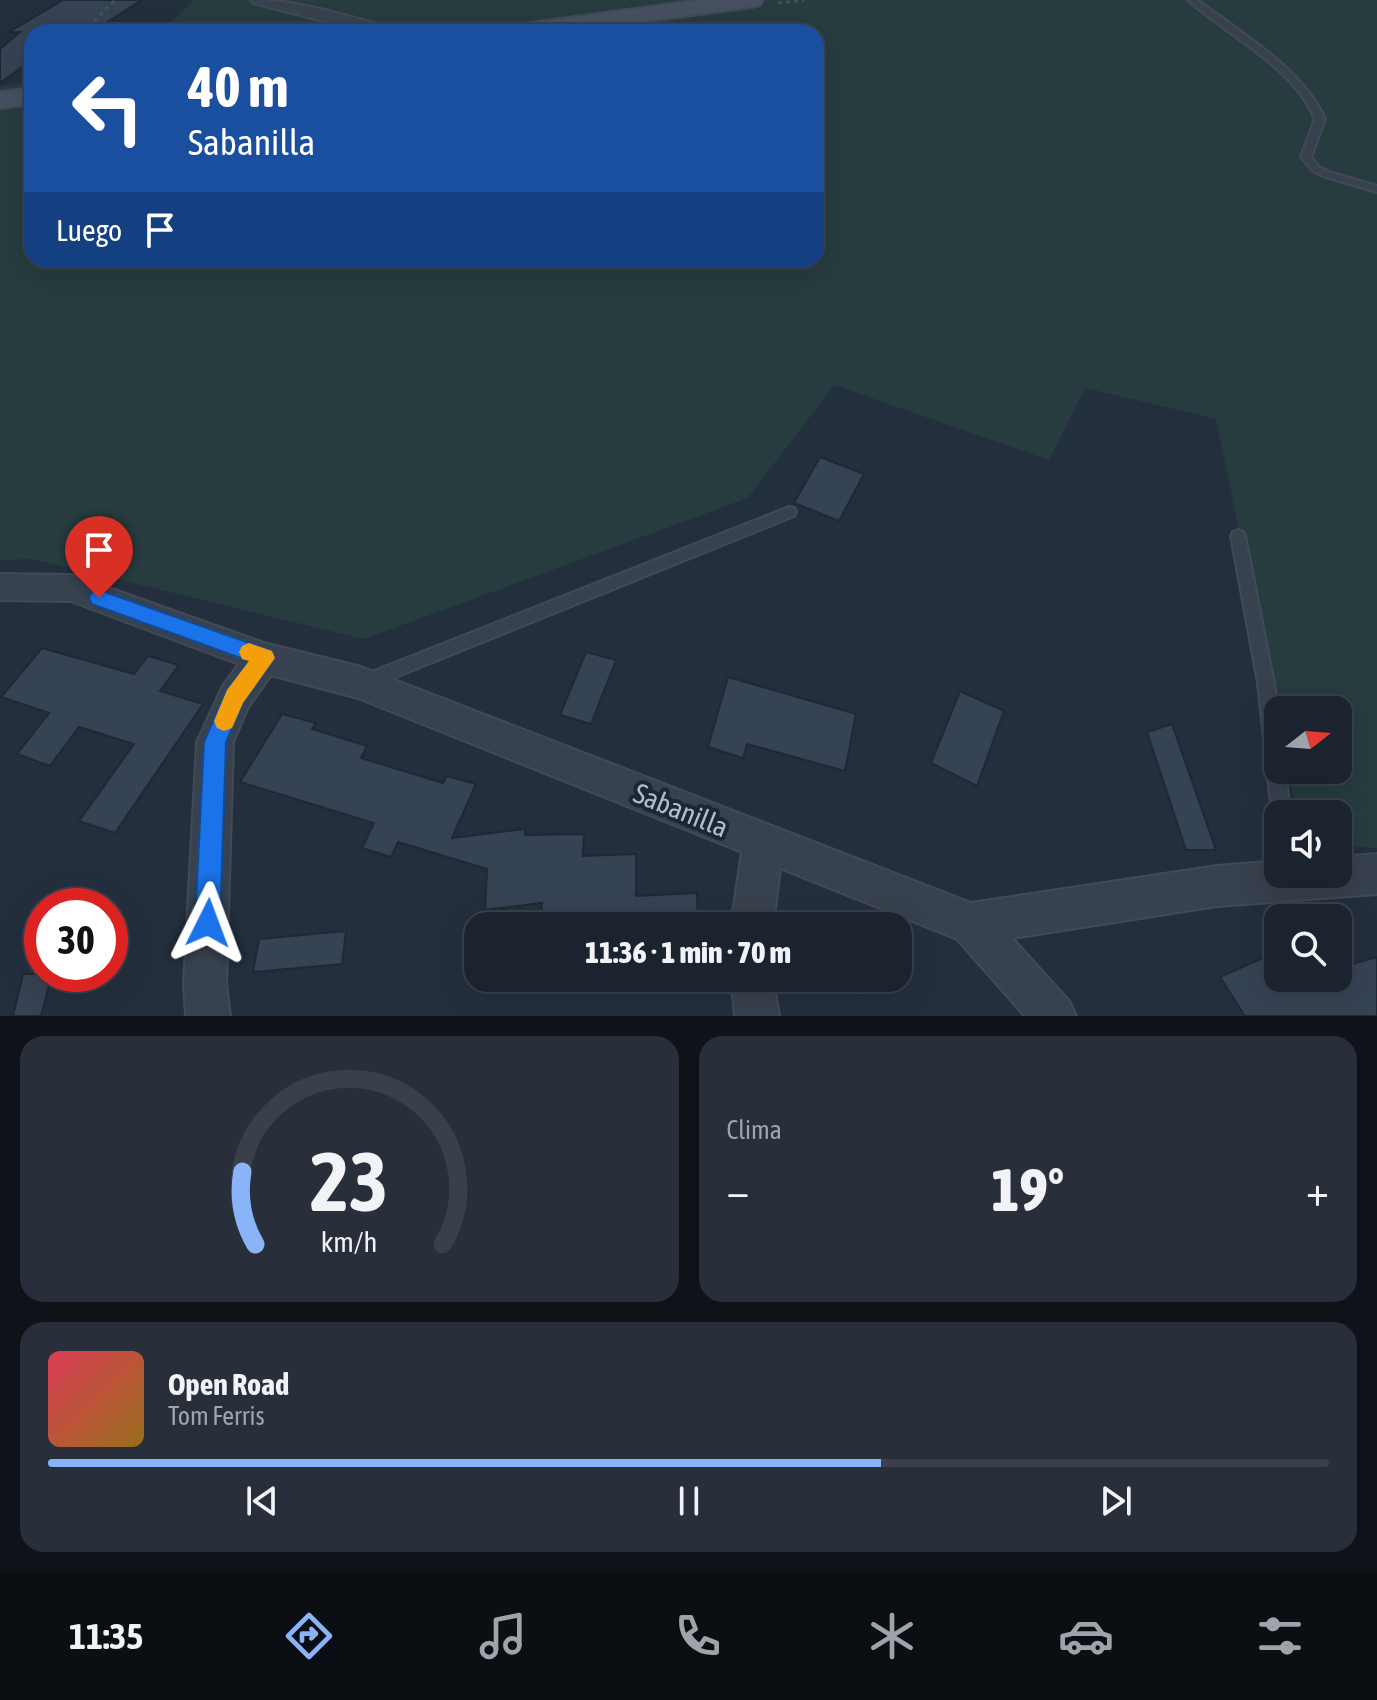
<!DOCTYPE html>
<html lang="es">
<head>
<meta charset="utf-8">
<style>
	:root { --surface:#1b232e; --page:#282f3a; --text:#f1f3f6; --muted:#a0a4aa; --line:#39404a; --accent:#8ab4f8 }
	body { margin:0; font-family:"Asap Condensed",sans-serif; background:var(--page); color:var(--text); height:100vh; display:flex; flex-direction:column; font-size:30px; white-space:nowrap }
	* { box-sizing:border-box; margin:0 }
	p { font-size:26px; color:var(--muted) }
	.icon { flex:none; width:44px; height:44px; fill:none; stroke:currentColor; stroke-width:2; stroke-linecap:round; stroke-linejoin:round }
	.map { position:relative; height:1016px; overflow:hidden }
	.panel { display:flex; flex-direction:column; gap:20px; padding:20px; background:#0f1319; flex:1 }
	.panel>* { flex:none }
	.hud { position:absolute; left:24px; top:24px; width:800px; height:244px; border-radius:24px; box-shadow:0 8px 32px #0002,0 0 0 2px var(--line); background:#1a4fa0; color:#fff; overflow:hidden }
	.needle { width:52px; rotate:73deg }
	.tools { position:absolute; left:1264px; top:696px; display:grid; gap:16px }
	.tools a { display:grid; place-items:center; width:88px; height:88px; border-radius:16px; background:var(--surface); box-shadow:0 8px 32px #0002,0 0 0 2px var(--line); font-size:40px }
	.speed { position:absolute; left:24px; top:888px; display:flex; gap:16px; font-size:40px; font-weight:700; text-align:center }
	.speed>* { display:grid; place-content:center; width:104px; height:104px; border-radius:50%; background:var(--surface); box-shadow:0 8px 32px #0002,0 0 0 2px var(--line); line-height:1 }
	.speed .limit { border:12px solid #d22; background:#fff; color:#111 }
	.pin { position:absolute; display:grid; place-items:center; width:68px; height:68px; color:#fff; margin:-82px -34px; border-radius:50% 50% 50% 0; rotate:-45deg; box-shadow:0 0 8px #0007 }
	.pin .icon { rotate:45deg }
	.me { position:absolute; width:88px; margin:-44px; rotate:3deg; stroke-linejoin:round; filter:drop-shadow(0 0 6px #0008) }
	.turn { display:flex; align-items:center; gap:28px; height:168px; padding:0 32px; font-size:36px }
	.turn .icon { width:104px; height:104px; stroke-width:2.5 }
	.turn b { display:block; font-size:56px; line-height:68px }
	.then { display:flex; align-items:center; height:76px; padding:0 32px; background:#0003; gap:16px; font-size:30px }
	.big { font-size:60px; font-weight:800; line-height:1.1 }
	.panel .tile { flex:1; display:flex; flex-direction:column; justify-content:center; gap:12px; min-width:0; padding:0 28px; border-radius:24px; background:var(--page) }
	.panel .dial { align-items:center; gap:0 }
	.dial svg { height:208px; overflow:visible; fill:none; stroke:var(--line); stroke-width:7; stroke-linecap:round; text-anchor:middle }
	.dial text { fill:var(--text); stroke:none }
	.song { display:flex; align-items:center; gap:24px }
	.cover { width:96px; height:96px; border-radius:12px; background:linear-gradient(135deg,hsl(350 70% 55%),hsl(40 70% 35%)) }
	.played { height:8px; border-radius:4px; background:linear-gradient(90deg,var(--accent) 65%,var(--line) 65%) }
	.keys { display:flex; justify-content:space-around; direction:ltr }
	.heat { display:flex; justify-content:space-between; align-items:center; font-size:44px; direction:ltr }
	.panel .tiles { flex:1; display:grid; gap:20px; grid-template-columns:1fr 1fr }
	.tile:last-child { grid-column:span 2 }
	.trip { position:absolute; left:464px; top:912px; width:448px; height:80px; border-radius:24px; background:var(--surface); box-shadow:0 8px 32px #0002,0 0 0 2px var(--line); font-weight:800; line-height:80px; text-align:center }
	.dock { display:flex; height:128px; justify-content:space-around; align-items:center; background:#0b0e12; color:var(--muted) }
	.dock .icon { width:56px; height:56px }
	.dock .current { color:var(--accent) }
	.dock b { font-size:36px; color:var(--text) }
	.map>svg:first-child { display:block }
	.green { fill:#263c3f }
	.building { fill:#364354; stroke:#1f2835; stroke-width:2 }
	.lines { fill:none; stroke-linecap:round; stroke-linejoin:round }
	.service-casing { stroke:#414a57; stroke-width:4 }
	.minor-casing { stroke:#414a57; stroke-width:4 }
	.secondary-casing { stroke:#414a57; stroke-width:4 }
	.path { stroke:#3f5557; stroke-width:3; stroke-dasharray:4 4; stroke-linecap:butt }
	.service { fill:#38414e; fill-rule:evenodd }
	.minor { fill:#38414e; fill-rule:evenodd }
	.secondary { fill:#465061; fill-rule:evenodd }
	.route { fill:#1a73e8; stroke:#114b97; stroke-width:2 }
	.slow { fill:#f59e0b }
	.labels { text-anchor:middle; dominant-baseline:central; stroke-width:8; stroke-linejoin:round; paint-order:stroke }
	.near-street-label { font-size:28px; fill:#b4bcc9; stroke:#1d2633 }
</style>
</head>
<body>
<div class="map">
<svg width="1377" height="1016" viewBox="0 0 1377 1016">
	<rect width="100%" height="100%" fill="#242f3e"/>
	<!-- green -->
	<path class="green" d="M193 0H1377V848L1338 846V814H1297L1288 770H1338V710H1278V722L1216 419 1085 388 1049 460 834 385 748 498 364 639 33 559 0 560V86L32 82V260H816V32H162Z"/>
	<!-- building -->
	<path class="building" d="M63 0H142L92 32H32V60L0 83V49L20 32H9Z
		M820 457 864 474 839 521 794 503Z
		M42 648 134 674 148 656 179 665 160 691 203 704 115 833 79 821 134 744 79 727 50 766 17 754 49 713 1 697Z
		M586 652 616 660 591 724 560 715Z
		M728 677 856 714 845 771 747 744 743 758 708 747Z
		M960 691 1004 711 977 786 931 763Z
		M282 714 316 723 312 729 367 746 361 758 443 783 447 776 476 784 452 838 525 829V835L584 834 583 856 636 854V896L697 893 698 926H582V917H541L542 903 485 910 487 869 398 842 391 857 362 848 374 823 240 782Z
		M1172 724 1216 850H1186L1147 732Z
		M789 912 836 926H786Z
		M346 931 342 964 253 972 259 939Z
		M1265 957 1278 978H1338V968L1377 957V1016H1245L1220 977Z
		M23 974H52L41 1016H13Z
		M580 978H700V987L659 988V984L580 987Z
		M805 978H862L860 995Z"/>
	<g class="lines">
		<!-- service casing -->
		<g class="service-casing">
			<path id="service" d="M1188 0H1197C1239 31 1304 70 1325 119L1311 157 1319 167 1329 172 1377 186V192L1323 176 1313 171 1301 157 1315 119C1294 67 1228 36 1188 0Z
				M789 507 794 508 796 512 794 516 371 687 365 689 359 687 357 682 359 677Z
				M1238 530 1243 532 1245 536 1274 683 1278 715V770H1285L1290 814H1278V822L1275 820 1272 814 1258 683 1231 536 1233 532Z"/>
		</g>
		<!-- minor casing -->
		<g class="minor-casing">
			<path id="minor" d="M251 0C300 0 344 15 391 28L394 32H366L253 3Z
				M0 574 72 575 264 643 361 667 971 903 1217 866 1278 861V874H1338V857L1377 854V894L1217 906 1012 938 1069 1001 1076 1016H1025L957 939 780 868 773 926H731L742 852 358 698 271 675 248 707 233 742 226 984 230 1016H186L184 984 197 742 223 686 239 664 71 601 0 600Z
				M731 978H773L779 1016H735Z"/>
		</g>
		<!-- secondary casing -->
		<g class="secondary-casing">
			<path id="secondary" d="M701 0H763L760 5 752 7 568 32H503L507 27 515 25Z
				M32 88V104L0 108V92Z"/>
		</g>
		<!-- path -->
		<path class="path" d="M778 3 804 0
			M83 32 115 0
			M440 32 487 26"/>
		<!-- service -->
		<use href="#service" class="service"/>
		<!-- minor -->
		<use href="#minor" class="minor"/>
		<!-- secondary -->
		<use href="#secondary" class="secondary"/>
	</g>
	<!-- route -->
	<path class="route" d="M99 590 272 651 275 658 243 703 226 742 220 923 216 932 208 936 199 932 195 923 204 742 227 690 249 661 92 604 89 598 92 592Z"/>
	<!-- slow -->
	<path class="slow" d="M249 643 272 651 275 658 243 703 232 728 224 731 217 728 214 721 227 690 249 661 242 659 239 652 242 646Z"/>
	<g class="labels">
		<!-- near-street labels -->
		<g class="near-street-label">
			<text transform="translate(681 810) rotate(22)">Sabanilla</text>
		</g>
	</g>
</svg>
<div class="tools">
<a><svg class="needle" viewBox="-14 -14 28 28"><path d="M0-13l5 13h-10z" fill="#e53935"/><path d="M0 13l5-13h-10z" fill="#a0a4aa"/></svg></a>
<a><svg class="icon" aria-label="sound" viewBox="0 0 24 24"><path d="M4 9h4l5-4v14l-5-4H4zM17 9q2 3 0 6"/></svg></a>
<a><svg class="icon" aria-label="search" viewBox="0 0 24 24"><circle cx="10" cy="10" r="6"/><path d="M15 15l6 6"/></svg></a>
</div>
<div class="speed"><div class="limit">30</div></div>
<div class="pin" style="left:99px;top:598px;background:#d93025"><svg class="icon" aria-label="arrive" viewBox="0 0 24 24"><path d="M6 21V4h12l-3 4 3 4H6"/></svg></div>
<svg class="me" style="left:208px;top:923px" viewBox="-20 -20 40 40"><path d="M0-17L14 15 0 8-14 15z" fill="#1a73e8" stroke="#fff" stroke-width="4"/></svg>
<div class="trip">11:36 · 1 min · 70 m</div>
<div class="hud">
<div class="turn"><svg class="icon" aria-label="left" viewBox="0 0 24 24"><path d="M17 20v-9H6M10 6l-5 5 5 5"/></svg><div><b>40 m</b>Sabanilla</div></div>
<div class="then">Luego<svg class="icon" aria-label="arrive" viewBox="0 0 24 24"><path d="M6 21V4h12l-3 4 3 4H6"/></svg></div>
</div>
</div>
<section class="panel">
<div class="tiles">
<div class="tile dial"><svg viewBox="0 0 100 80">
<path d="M14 69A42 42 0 1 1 86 69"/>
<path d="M14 69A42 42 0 0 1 9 41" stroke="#8ab4f8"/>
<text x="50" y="56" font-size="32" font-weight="700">23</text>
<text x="50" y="72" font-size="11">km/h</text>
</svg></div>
<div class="tile"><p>Clima</p>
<div class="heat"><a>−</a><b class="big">19°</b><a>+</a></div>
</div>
<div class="tile">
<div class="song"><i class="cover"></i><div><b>Open Road</b><p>Tom Ferris</p></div></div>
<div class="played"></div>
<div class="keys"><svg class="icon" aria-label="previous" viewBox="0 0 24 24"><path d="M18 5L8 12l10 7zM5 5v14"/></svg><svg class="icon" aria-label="pause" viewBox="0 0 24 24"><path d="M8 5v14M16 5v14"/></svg><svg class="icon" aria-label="next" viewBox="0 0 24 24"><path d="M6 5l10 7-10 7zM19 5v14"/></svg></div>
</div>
</div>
</section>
<nav class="dock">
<b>11:35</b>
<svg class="icon current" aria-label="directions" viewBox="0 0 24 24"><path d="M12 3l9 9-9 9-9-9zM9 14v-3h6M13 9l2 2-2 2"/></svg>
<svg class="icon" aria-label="music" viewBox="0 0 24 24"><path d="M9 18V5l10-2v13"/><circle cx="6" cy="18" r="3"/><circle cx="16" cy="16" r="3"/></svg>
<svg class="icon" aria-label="phone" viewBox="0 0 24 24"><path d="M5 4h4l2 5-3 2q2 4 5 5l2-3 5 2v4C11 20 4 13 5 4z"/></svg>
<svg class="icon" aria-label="climate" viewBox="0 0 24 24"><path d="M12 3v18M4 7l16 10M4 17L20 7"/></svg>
<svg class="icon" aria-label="car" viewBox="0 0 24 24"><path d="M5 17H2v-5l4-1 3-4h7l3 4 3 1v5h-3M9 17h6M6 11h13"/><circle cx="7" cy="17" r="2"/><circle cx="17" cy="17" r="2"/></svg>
<svg class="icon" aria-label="filters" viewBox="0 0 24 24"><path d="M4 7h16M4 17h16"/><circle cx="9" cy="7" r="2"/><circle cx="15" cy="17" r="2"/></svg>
</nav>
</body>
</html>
